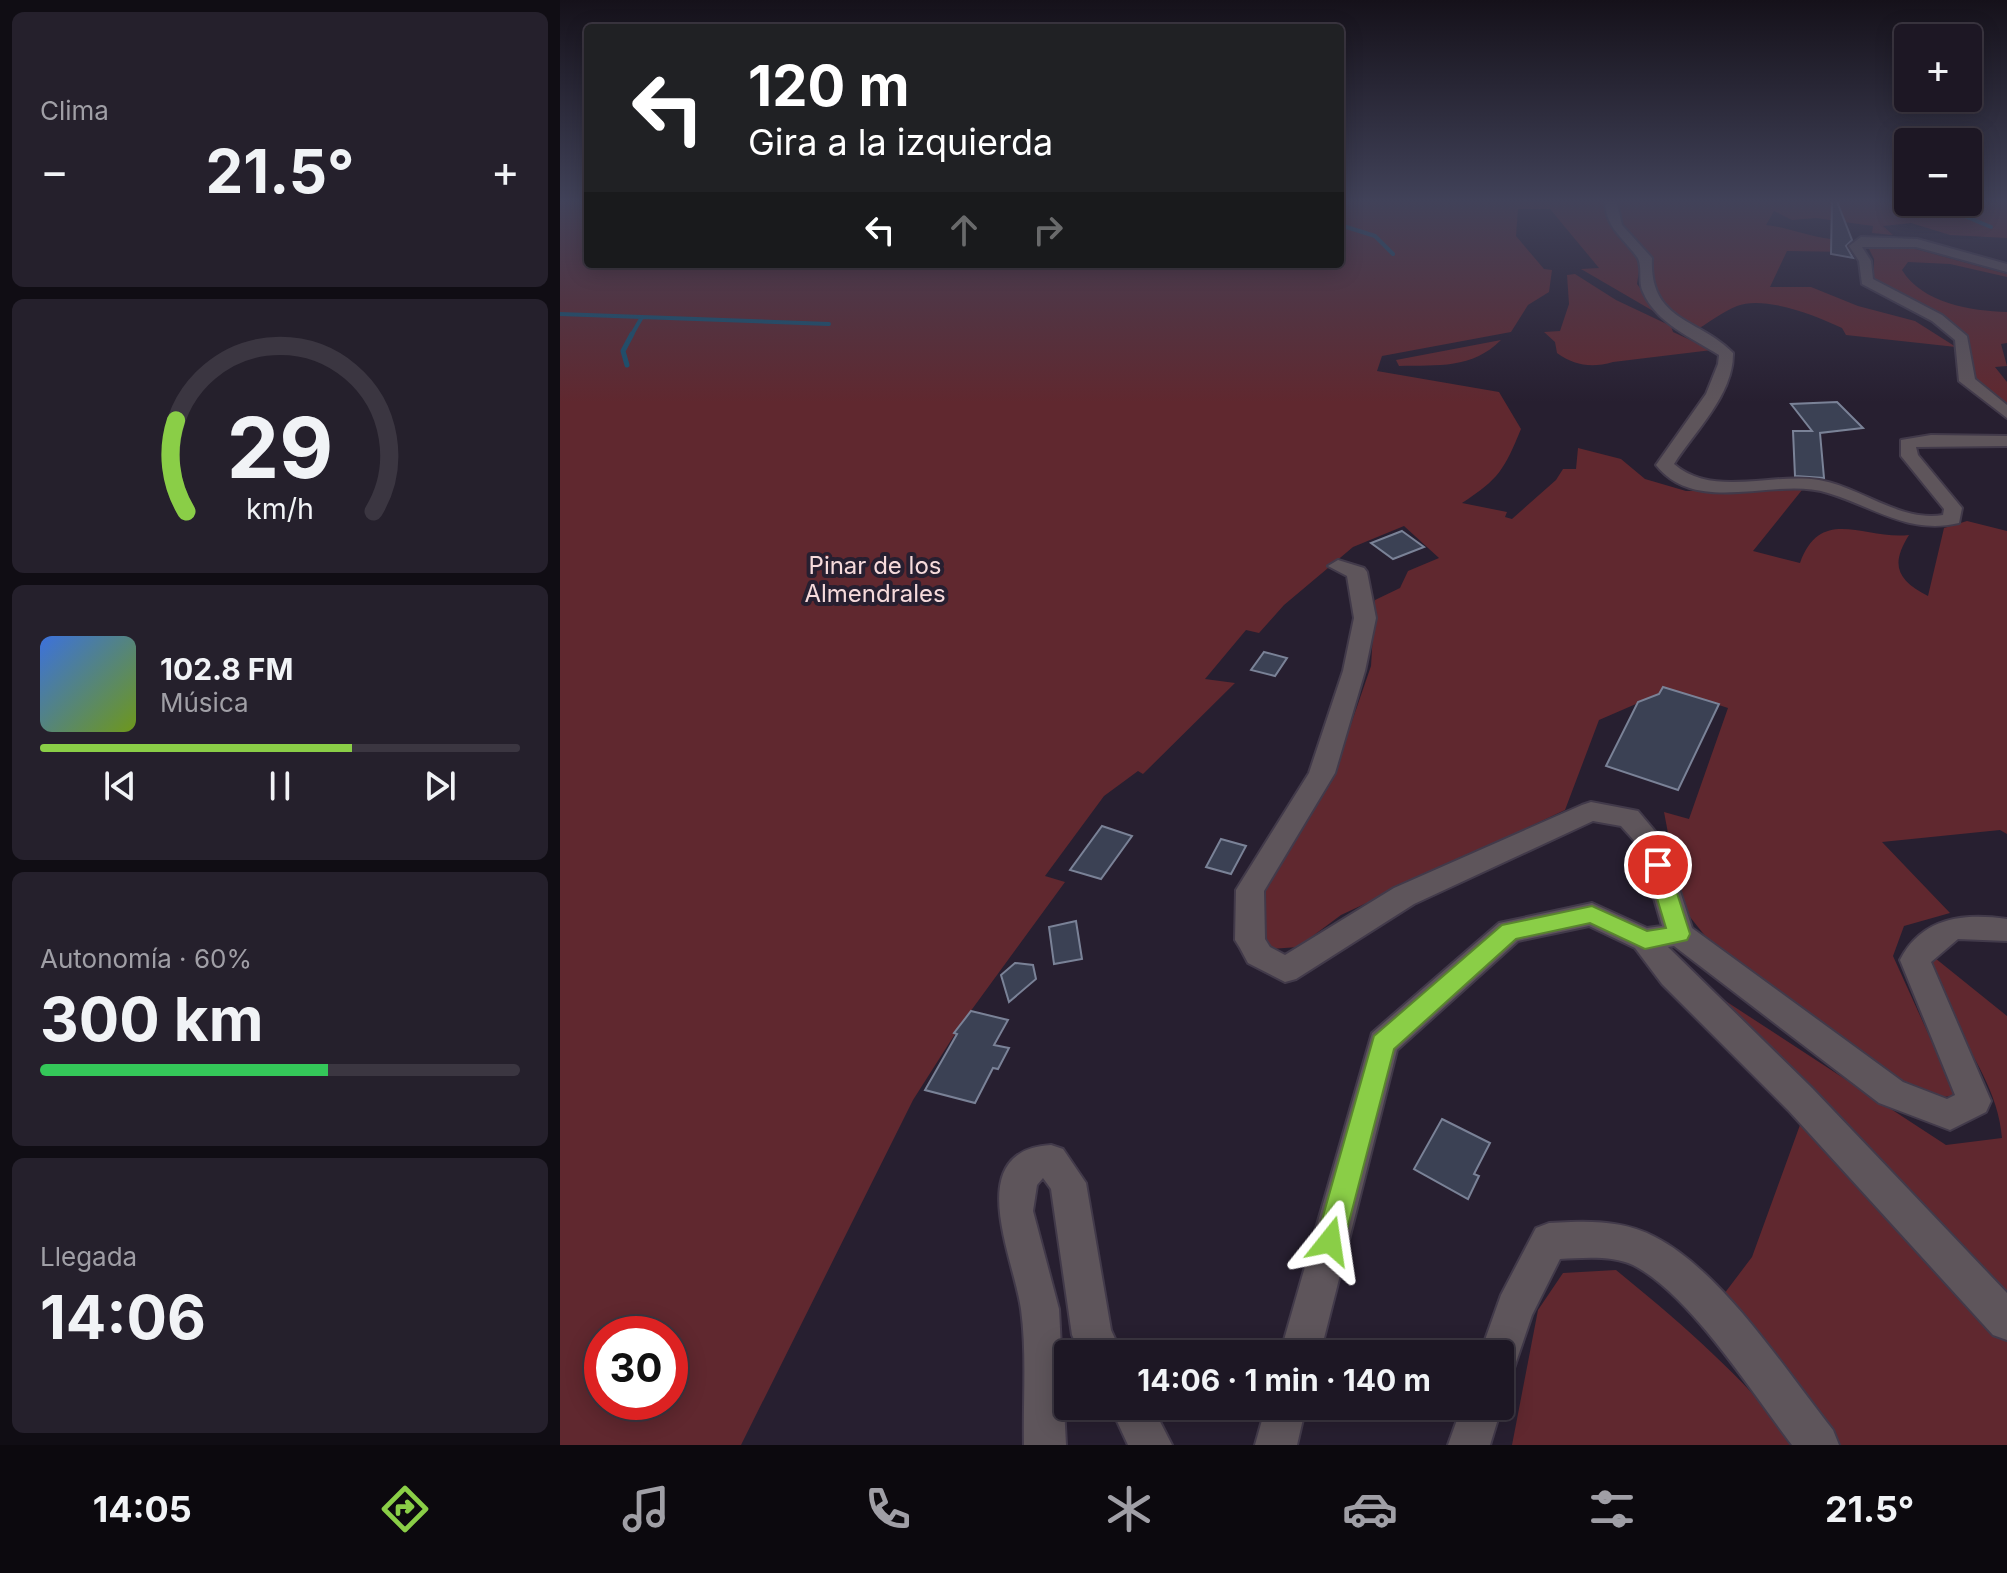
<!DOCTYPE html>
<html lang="es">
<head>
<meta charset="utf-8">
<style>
	:root { --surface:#1d1724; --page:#25202c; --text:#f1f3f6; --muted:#a09fa6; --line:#3b3641; --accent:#8ace47 }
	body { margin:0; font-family:Inter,sans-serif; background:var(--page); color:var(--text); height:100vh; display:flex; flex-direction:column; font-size:30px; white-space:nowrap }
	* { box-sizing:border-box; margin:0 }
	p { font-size:26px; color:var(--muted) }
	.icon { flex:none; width:44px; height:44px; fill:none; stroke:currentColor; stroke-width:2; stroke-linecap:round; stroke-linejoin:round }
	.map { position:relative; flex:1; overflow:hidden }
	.details { display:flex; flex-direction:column; gap:12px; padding:12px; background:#100d14; width:560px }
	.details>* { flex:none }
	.banner { position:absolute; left:24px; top:24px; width:760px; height:244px; border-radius:8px; box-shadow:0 4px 20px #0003,0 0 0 2px var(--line); background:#202124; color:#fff; overflow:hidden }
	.fabs { position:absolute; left:1334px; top:24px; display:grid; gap:16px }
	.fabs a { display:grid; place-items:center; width:88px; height:88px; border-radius:8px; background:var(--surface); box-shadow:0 4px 20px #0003,0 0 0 2px var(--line); font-size:40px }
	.speed { position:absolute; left:24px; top:1316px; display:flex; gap:16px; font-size:40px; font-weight:700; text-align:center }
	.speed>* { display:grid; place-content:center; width:104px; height:104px; border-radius:50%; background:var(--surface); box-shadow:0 4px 20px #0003,0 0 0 2px var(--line); line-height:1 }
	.speed .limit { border:12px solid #d22; background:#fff; color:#111 }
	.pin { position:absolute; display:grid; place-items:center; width:68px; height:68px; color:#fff; margin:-34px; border:4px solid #fff; border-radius:50%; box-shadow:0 2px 8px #0007 }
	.me { position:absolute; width:88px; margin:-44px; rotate:15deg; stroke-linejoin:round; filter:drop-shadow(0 0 6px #0008) }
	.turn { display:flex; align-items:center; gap:28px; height:168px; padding:0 32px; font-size:36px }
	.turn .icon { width:104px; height:104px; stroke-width:2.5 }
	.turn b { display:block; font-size:56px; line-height:68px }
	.lanes { display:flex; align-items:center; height:76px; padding:0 32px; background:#0003; justify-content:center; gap:40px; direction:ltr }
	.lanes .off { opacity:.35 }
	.big { font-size:60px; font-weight:700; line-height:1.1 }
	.details .widget { flex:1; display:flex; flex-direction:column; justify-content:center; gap:12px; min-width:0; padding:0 28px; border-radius:12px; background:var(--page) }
	.details .dial { align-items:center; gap:0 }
	.dial svg { height:208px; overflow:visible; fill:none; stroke:var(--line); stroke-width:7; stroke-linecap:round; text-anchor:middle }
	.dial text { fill:var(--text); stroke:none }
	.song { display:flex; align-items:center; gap:24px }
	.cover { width:96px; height:96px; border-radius:12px; background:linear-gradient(135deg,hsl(220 70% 55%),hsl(80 70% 35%)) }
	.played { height:8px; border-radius:4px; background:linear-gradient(90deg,var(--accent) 65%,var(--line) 65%) }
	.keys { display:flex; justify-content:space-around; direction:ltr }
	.heat { display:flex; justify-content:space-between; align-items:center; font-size:44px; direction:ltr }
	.charge { height:12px; border-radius:6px; background:linear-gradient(90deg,#34c759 60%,var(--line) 0) }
	.trip { position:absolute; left:494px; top:1340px; width:460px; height:80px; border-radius:8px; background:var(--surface); box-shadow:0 4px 20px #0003,0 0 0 2px var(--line); font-weight:700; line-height:80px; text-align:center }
	.menu { display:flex; height:128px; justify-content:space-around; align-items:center; background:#0c090e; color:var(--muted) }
	.menu .icon { width:56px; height:56px }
	.menu .on { color:var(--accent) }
	.menu b { font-size:36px; color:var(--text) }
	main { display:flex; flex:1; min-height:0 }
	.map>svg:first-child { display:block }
	.green { fill:#60282f; fill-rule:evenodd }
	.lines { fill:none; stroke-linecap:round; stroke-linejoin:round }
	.stream-far1 { stroke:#18516f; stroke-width:4 }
	.stream { stroke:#18516f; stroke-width:5 }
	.building { fill:#3b4154; stroke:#7a8297; stroke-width:2 }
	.minor-casing { stroke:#423a4a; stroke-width:4 }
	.minor { fill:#5e555b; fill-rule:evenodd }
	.route { fill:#8ace47; stroke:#5a862e; stroke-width:2 }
	.labels { text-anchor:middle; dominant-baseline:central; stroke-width:8; stroke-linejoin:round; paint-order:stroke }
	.park-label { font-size:24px; fill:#f6dadb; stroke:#271f30 }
</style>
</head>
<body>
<main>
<section class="details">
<div class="widget"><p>Clima</p>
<div class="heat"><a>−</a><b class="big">21.5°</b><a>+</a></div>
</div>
<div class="widget dial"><svg viewBox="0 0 100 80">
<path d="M14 69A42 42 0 1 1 86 69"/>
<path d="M14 69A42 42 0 0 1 10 34" stroke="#8ace47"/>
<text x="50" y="56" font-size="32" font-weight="700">29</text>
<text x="50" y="72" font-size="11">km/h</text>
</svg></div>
<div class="widget">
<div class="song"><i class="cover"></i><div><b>102.8 FM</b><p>Música</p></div></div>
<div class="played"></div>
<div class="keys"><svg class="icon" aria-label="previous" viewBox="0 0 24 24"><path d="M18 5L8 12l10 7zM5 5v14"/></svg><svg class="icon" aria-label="pause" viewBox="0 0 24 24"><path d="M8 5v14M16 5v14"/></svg><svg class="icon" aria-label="next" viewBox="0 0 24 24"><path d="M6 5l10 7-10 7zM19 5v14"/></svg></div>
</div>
<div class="widget"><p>Autonomía · 60%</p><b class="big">300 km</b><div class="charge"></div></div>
<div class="widget"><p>Llegada</p><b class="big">14:06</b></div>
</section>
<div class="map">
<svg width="1447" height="1445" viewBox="0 0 1447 1445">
	<rect width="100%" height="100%" fill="#271f30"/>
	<!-- green -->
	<path class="green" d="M0 199H28V264H780V199H1044C1046 228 1061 239 1081 258L1077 284 1100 315 1021 269 1039 268 990 209H958L956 236 984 269 992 270 989 292 968 305 951 332 822 356 817 371 939 392 961 429C944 470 939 479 902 503L947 512 945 517 952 519 996 480 1003 469H1016L1018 448 1061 459 1085 479 1126 491 1242 490 1193 551 1240 563C1261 505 1304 540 1349 535 1330 565 1337 580 1368 596L1384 528 1407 521 1447 531V834L1440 830 1322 842 1390 913 1344 926 1333 956 1396 1095 1378 1098 1322 1075 1162 957 1122 907 1104 812 1129 819 1168 708 1104 687 1099 694 1039 720 1005 810 781 915 738 947 711 949 700 932 705 887 772 767 790 727 811 666 815 600 840 588 848 571 879 558 844 526 793 547 724 605 699 633 686 630 645 679 675 683 583 774 578 771 544 796 485 876 505 882 402 1023 353 1100 181 1445H0ZM42 1334H110V1402H42Z
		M1055 199H1447V238L1390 235 1351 223 1323 226 1333 235 1312 233 1313 226 1256 218 1232 220 1214 211 1206 225C1229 227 1253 239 1281 240L1293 252 1227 251 1210 287H1251L1298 306 1355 321 1396 347 1286 335 1282 328C1257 316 1204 295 1177 306 1162 312 1147 324 1133 332 1106 306 1092 296 1092 257L1063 230Z
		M1341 245 1447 274V277L1390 264 1348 262 1342 270C1362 303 1411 311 1447 312V343L1441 344 1447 366 1435 367 1447 382V410L1412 376 1408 345 1314 282V259L1309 249Z
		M1015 274 1056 300 1111 326 1113 332 1152 350 1053 362C1032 368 1015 366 997 353L995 342 984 332 1000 331 1009 304 1007 275Z
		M941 340C912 369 878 365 839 366L836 360Z
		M1370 954 1447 1016V1296L1141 985 1386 1145 1442 1138C1437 1070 1379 1021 1370 954Z
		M1240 1125 1289 1167 1447 1342V1445H1278L1161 1298 1192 1257Z
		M1056 1270C1121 1323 1185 1378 1236 1445H952L978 1310 1003 1273Z"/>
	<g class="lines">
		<!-- stream-far1 -->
		<path class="stream-far1" d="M1323 199 1402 215 1431 227
			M780 225 815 236 833 254
			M653 267 656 264
			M0 314 269 324
			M71 336 82 317"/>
		<!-- stream -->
		<path class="stream" d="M67 365 63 351 72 334"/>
	</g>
	<!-- building -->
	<path class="building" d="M1272 199H1276L1292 240 1286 246 1293 258 1271 254Z
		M1277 402 1303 428 1260 433 1264 478 1235 476 1233 431H1252L1231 404Z
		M842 531 864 547 833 559 811 543Z
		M704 652 727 658 715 676 691 670Z
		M1103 687 1159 704 1118 790 1046 766 1078 702 1099 694Z
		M542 826 572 836 541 879 510 870Z
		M661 839 686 846 671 874 646 867Z
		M516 921 522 959 494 964 489 927Z
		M455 963 473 965 476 979 449 1002 441 975Z
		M411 1011 448 1020 434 1045 449 1048 438 1069 433 1068 415 1103 365 1090 397 1034 394 1033Z
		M882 1119 930 1143 914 1174 919 1176 908 1199 854 1169Z"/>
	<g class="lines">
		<!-- minor casing -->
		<g class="minor-casing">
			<path id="minor" d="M1045 199H1056L1062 225 1092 258C1089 322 1139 318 1173 353 1174 394 1135 431 1114 464 1153 498 1213 472 1259 480 1301 487 1339 522 1383 515L1384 509 1341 456V440L1371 435 1447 436V446L1356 447 1358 455 1402 508 1399 523C1349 535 1314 507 1268 493 1215 476 1137 517 1096 465L1146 394 1158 364 1159 355C1132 338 1096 323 1083 292 1078 282 1083 265 1077 257 1062 236 1045 228 1045 199Z
				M1301 237 1357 239 1447 264V272L1356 247H1302L1311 261 1313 279 1382 315 1407 336 1415 379 1447 405V418L1399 381 1395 340 1372 321 1302 284 1299 261 1289 246Z
				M778 560 804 568 807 572 816 618 805 671 775 773 704 891 705 939 710 947 725 955 834 888 1022 805 1031 802 1078 811 1104 842 1132 928 1343 1082 1387 1099 1395 1095 1340 960C1362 917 1404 913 1447 919V941L1398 939 1371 962 1431 1101 1426 1112 1390 1130 1319 1103 1114 946 1108 947 1252 1088 1447 1293V1340L1433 1335 1228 1110 1102 984 1075 948 1029 926 958 941 837 1050 760 1354H720L812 1033 939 923 1032 903 1087 928 1102 926 1079 846 1061 826 1033 821 854 904 736 979 725 982 688 963 680 948 675 940 676 890 749 773 783 671 794 618 787 576 768 566Z
				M491 1145 503 1149 526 1183 551 1330 562 1354H521L512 1335 491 1189 483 1178 477 1185 473 1211 499 1309 506 1445H464C463 1401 467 1353 461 1309 454 1258 401 1150 491 1145Z
				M1011 1222C1040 1221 1069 1223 1095 1237 1162 1271 1226 1371 1273 1430L1279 1445H1232C1193 1394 1129 1293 1073 1265 1052 1255 1022 1258 1000 1259L972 1315 954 1368 940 1374V1354H920L941 1295 976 1228 989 1223Z
				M940 1400 942 1406 930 1445H888L902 1406H940Z
				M550 1406H592L612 1445H568Z
				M706 1406H746L737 1445H695Z"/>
		</g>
		<!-- minor -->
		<use href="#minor" class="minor"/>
	</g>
	<!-- sky -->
	<linearGradient id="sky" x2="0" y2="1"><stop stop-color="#15111a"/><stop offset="0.5" stop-color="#414259"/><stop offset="1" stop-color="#414259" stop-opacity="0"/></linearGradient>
	<rect width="1447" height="402" fill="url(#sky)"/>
	<!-- route -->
	<path class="route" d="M1098 857 1108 865 1130 934 1127 940 1085 949 1030 923 956 939 834 1049 784 1241 780 1251 770 1255 760 1251 756 1241 814 1036 942 925 1032 906 1087 931 1106 928 1087 865Z"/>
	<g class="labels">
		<!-- park labels -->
		<g class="park-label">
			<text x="315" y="565">Pinar de los<tspan x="315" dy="28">Almendrales</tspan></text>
		</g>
	</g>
</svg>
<div class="fabs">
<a>+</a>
<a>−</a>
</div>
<div class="speed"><div class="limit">30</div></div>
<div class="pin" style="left:1098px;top:865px;background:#d93025"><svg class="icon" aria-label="arrive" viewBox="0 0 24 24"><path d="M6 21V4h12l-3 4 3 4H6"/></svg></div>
<svg class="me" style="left:770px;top:1241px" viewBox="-20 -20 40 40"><path d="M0-17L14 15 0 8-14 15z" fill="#8ace47" stroke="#fff" stroke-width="4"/></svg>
<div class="trip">14:06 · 1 min · 140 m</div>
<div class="banner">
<div class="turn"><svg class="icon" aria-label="left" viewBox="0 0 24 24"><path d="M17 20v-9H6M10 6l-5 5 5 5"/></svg><div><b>120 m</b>Gira a la izquierda</div></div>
<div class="lanes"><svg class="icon" aria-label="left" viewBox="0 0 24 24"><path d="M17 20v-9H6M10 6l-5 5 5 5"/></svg><svg class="icon off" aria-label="ahead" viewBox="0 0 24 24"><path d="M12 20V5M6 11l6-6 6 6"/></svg><svg class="icon off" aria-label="right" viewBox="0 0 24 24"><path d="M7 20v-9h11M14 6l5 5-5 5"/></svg></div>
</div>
</div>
</main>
<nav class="menu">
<b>14:05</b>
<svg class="icon on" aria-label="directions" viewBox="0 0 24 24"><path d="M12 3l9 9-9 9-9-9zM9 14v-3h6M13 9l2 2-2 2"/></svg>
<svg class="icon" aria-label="music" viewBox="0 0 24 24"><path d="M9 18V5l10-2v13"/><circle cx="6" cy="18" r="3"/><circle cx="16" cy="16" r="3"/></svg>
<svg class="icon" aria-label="phone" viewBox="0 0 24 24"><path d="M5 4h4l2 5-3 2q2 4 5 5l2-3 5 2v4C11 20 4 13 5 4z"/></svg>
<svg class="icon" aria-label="climate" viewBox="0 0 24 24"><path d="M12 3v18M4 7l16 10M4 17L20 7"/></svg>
<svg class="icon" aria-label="car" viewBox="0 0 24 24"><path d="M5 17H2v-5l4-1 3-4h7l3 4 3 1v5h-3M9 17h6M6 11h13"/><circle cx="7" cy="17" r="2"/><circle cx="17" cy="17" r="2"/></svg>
<svg class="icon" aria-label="filters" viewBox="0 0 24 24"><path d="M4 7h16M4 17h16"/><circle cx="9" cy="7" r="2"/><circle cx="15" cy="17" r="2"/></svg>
<b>21.5°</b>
</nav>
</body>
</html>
